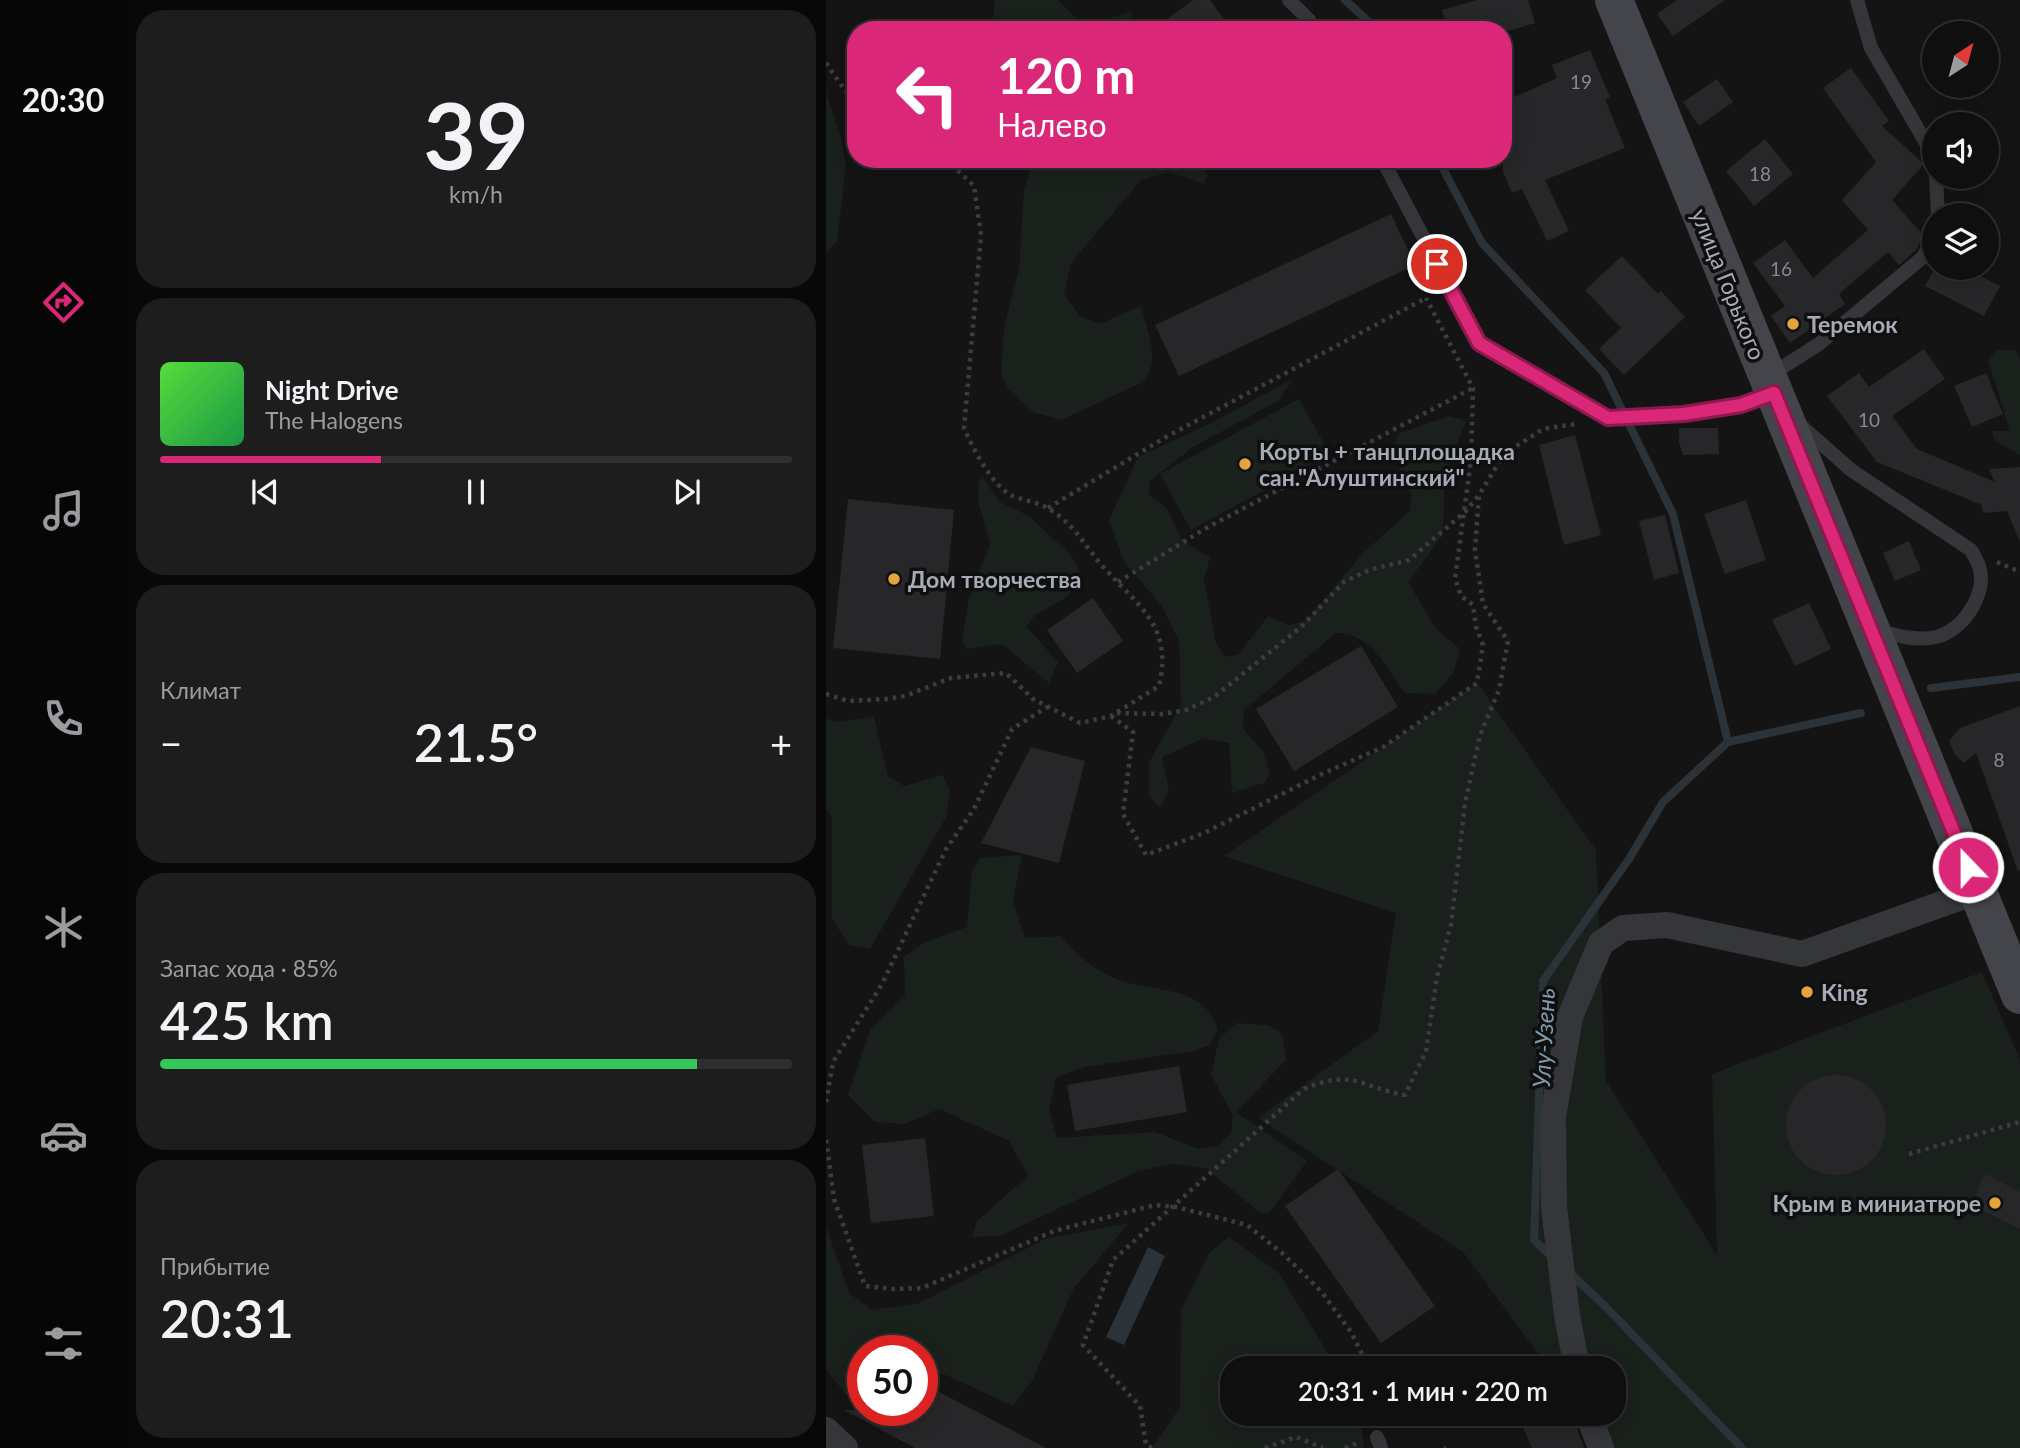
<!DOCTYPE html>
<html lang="ru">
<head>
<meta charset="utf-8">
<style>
	:root { --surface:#0f0f10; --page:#1d1d1e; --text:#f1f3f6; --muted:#9b9c9f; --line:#2f2f30; --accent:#db2777 }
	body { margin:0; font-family:Lato,sans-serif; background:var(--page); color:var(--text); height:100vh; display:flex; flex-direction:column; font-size:26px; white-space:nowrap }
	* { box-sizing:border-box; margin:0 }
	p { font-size:23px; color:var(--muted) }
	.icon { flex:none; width:38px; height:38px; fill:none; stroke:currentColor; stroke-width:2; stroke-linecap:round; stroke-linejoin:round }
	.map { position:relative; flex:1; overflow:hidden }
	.drawer { display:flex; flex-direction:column; gap:10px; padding:10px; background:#080809; width:700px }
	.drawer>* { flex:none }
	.guide { position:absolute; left:21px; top:21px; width:665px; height:147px; border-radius:28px; box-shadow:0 4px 18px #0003,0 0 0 2px var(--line); background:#db2777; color:#fff; overflow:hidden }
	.needle { width:46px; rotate:36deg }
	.buttons { position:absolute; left:1096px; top:21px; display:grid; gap:14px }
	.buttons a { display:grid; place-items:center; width:77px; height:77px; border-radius:50%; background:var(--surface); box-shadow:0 4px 18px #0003,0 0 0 2px var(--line); font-size:35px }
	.speed { position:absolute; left:21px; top:1335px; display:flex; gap:14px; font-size:35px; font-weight:700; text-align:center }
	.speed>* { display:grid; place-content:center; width:91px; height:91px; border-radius:50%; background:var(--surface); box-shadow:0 4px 18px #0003,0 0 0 2px var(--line); line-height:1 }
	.speed .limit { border:10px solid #d22; background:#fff; color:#111 }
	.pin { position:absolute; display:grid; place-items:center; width:60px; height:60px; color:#fff; margin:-30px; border:4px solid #fff; border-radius:50%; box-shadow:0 2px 7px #0007 }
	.me { position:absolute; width:77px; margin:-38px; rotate:338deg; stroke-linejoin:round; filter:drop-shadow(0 0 5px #0008) }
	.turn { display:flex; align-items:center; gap:24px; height:147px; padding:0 35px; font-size:32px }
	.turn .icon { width:91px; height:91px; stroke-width:2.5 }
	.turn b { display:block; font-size:49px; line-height:60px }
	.big { font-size:52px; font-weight:600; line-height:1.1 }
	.drawer .tile { flex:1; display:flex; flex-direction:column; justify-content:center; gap:10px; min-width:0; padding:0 24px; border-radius:28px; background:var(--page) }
	.drawer .dial { align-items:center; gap:0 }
	.dial b { font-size:91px; line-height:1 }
	.song { display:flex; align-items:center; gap:21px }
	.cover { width:84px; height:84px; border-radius:10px; background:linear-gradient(135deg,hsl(110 70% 55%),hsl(140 70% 35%)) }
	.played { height:7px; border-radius:4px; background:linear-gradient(90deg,var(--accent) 35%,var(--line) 35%) }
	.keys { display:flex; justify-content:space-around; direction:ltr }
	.heat { display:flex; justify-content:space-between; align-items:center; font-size:38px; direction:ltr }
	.charge { height:10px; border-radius:5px; background:linear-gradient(90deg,#34c759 85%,var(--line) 0) }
	.trip { position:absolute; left:394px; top:1356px; width:406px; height:70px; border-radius:28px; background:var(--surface); box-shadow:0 4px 18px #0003,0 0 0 2px var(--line); font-weight:600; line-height:70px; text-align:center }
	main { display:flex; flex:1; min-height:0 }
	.dock { display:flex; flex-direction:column; width:126px; justify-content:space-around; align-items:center; background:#060606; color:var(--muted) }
	.dock .icon { width:49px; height:49px }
	.dock .current { color:var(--accent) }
	.dock b { font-size:32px; color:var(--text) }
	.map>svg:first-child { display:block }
	.green { fill:#1a201b }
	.water { fill:#2b3338 }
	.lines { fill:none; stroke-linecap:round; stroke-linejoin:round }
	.stream { stroke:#2b3338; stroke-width:8 }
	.building { fill:#272729 }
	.path { stroke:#3b3d41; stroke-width:4.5; stroke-dasharray:3.5 5; stroke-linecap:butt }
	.lane { stroke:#35363a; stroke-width:14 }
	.street { stroke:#35363a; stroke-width:26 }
	.secondary { stroke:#43454a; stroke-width:38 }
	.route-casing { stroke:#8e194d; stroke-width:18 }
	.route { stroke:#db2777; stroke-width:12 }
	.poi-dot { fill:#e5a33c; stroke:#0f0f10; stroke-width:2.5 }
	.labels { text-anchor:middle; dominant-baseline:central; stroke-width:7; stroke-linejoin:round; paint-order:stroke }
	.number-label { font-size:19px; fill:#868991 }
	.street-label { font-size:23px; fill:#a6abb5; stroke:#0f0f10 }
	.poi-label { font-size:23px; font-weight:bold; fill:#a6abb5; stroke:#0f0f10; text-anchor:start }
	.water-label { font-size:24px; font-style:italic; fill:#7f9bae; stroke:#0f0f10 }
</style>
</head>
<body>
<main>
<nav class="dock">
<b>20:30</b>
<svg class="icon current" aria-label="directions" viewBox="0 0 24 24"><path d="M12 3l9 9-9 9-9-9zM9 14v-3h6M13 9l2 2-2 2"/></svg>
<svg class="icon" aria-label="music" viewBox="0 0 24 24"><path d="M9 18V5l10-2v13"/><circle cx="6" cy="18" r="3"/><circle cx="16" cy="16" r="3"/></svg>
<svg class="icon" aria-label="phone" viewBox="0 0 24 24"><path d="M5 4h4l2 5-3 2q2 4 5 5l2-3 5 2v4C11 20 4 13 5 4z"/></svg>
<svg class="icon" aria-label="climate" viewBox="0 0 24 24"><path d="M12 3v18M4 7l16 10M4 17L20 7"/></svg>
<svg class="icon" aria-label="car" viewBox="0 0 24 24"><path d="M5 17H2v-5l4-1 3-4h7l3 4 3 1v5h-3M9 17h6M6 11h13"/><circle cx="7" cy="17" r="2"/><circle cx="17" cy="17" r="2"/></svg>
<svg class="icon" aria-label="filters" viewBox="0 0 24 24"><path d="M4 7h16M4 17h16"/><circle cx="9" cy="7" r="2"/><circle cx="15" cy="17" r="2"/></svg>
</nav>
<section class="drawer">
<div class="tile dial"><b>39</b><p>km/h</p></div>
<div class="tile">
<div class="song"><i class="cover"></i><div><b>Night Drive</b><p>The Halogens</p></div></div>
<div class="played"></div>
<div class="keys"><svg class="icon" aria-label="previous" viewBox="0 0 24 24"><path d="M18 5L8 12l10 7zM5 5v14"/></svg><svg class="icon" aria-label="pause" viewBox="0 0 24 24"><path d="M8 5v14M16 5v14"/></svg><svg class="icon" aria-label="next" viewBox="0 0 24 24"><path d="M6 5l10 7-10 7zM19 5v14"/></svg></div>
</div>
<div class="tile"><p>Климат</p>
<div class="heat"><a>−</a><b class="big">21.5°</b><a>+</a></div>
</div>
<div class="tile"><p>Запас хода · 85%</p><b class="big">425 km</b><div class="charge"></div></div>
<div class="tile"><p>Прибытие</p><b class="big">20:31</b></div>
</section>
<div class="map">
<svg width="1194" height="1448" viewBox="0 0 1194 1448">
	<rect width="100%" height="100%" fill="#141415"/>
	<!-- green -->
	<path class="green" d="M169 0H232L258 26 306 11 303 30H165Z
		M0 92 15 138 20 166 11 241 0 253Z
		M207 159H373L382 175 378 184 343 172 315 180 245 263 238 294 254 316 273 324 315 306C321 332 337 362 315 383L235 420 207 412 182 389 175 372 178 327 193 270 198 190Z
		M1172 350H1190L1194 359V455L1169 441 1166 431H1184L1162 360Z
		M467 379 452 401 367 447 324 481 323 495 341 508 356 540 384 558 378 579 390 643 399 657 413 654 442 616 463 626 481 620 536 554 584 511 585 495 568 455 572 434 623 416 640 421 619 477 617 535 582 582 610 629 634 649 627 673 609 694 579 693C561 669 543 631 510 633L418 710 417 728 438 753 444 775 438 783 406 793 403 743 378 738 336 757 343 789 334 808 323 795V762L355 706 353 642 337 608 297 560 283 520 312 457 383 424Z
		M473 399 504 454 365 530 334 474Z
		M156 477 174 502 203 516 245 555 255 574 242 596 209 615 201 627 232 662 223 683 176 644 140 649 136 639 143 599 164 544 152 500 153 481Z
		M651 683 770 850 780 1081 891 1255 886 1074 1156 972 1194 1060V1448H782L757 1414H788V1368H723L637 1252 432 1118 552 1031 570 913 398 856Z
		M48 717 62 776 78 786 117 775 124 791 120 817 44 949 23 945 6 919V817L0 809V718L8 722Z
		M196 855 187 901 199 938 234 936C247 951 267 969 286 977 323 995 378 981 392 1030L384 1045 367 1051 258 1067 230 1078 223 1111 231 1138 329 1132 372 1149 391 1146 405 1133 407 1115 385 1075 393 1039 410 1023 443 1025 456 1034 460 1060 410 1112 481 1161 443 1213H434L380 1168 348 1164 312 1171 174 1236 146 1237 151 1221 202 1176 183 1141 113 1109 79 1124 49 1122 22 1095 44 1030 79 996 78 957 98 943 141 927 146 870 154 858Z
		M303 1223 248 1288 206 1381 187 1406 120 1375 96 1371V1351H37V1383L20 1395 0 1369V1226L23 1293 46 1310 91 1304 219 1239Z
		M403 1237 453 1273 511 1368H406V1414H534L538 1448H326L354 1407 355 1310 383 1253Z"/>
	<!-- water -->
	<path class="water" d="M322 1247 339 1256 298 1345 280 1337Z"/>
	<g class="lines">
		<!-- stream -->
		<path class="stream" d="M519 0 552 30
			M612 159 656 243 778 373 847 514 902 742
			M1105 688 1194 677
			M726 1257 708 1240 717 981 803 859 837 802 902 742 1035 713
			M744 1273 778 1305 916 1448"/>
	</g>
	<!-- building -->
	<path class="building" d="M367 0H384L406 30H326Z
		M651 0H702L709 23 686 30H622L616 10Z
		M851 0H899L847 36 831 14Z
		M764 50 784 97 779 99 799 148 719 180 743 231 721 241 696 189 686 193 677 172V102L731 78 726 65Z
		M1025 68 1063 121 1056 126 1098 164 1066 200 1098 236 1090 250 1073 265 1062 252 1013 294 1019 304 964 343 945 316 959 306 927 263 959 240 987 278 1042 230 1016 200 1050 162 997 88Z
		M891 79 907 102 873 126 857 102Z
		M939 139 967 174 928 206 900 171Z
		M565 214 589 265 353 376 329 325Z
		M796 256 832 294 835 291 859 317 798 375 773 349 795 328 759 290Z
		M1109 268H1139L1174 286 1158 316 1099 286Z
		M1098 349 1119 379 1066 416 1091 449 1169 482 1163 469 1194 467V542L1181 511 1157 513 1156 505 1051 462 1001 396 1033 373 1043 387Z
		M1160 373 1177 414 1146 427 1128 386Z
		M853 428H892L893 454 857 455 853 442Z
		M749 435 775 535 738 545 713 445Z
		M22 499 128 510 114 659 7 648Z
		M920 500 940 560 899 574 878 514Z
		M839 515 853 573 828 580 813 521Z
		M1083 541 1095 570 1069 581 1057 553Z
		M267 598 297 641 251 673 221 630Z
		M983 603 1005 649 969 666 946 620Z
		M535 646 572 707 468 771 430 709Z
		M1194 706V870L1192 871 1150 753 1138 763 1129 755 1123 741 1134 728Z
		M205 747 259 761 233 863 155 843Z
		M353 1066 361 1112 249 1131 241 1085Z
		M960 1125a50 50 0 1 1 100 0a50 50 0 1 1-100 0Z
		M99 1138 108 1216 45 1223 36 1145Z
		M512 1169 609 1306 555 1343 459 1206Z
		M1159 1174 1194 1192V1229L1145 1205Z
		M96 1383 220 1448H89L18 1410H96Z
		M691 1414H746L758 1448H706Z"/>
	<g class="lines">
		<!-- path -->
		<path class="path" d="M0 63 30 106
			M222 508 340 437 600 298
			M1171 562 1194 572
			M292 582 382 527 647 388
			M0 694 22 701 60 699 79 696 125 678 180 673 207 699 254 723 285 716 333 686C348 623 309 605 274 563 256 542 249 525 223 509 211 501 195 501 183 494 165 483 146 447 138 428L155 235 148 186 128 167 112 159
			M291 713 336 714 360 710 388 697 475 627 518 582 543 570 583 560 639 512 653 495
			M285 716 307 732 297 814 320 855 378 833 496 774 557 747 651 683 657 645 650 627 647 605 635 596 629 578 645 460 647 388 600 298
			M0 1102 7 1062 56 984 120 849 148 809 186 729 221 707
			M0 1140 8 1199 39 1286 67 1289 96 1288 228 1231 329 1205 350 1207 421 1225 456 1253 495 1291 525 1332 543 1368
			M1083 1154 1194 1122
			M326 1448 320 1445 314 1406 257 1345 287 1260 478 1089C527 1068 533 1087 579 1095L600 1051 611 977 625 925 639 803 654 735 673 690 682 641 657 604 649 550 653 495 678 454 717 429 750 424
			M439 1448 470 1437 497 1448
			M519 1448 532 1443
			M619 1448 620 1447"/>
		<!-- lane -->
		<path class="lane" d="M463 0 483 20 488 30
			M1031 0 1045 48 1107 155 1108 161
			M556 159 653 343 782 418 858 414 915 405 946 393
			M1110 177 1112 215
			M944 375 993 344 1096 258 1108 238
			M973 424 1025 470 1145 550C1148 556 1153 563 1154 570 1160 596 1136 631 1110 637 1090 641 1071 636 1052 630
			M551 1437 555 1448"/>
		<!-- street -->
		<path class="street" d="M751 1368 741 1315 728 1207 727 1117 744 1017 775 943 797 928 841 925 976 954 1152 891
			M762 1414 775 1448
			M0 1430 19 1448"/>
		<!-- secondary -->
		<path class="secondary" d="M788 0 1194 995"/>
	</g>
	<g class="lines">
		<!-- route casing -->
		<g class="route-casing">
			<path id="route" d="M611 264 653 343 782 418 858 414 915 405 948 393 1142 867"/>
		</g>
		<!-- route -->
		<use href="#route" class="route"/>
	</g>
	<!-- markers -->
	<g class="poi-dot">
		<circle cx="967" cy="324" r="7"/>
		<circle cx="419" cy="464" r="7"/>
		<circle cx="68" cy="579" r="7"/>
		<circle cx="981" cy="992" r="7"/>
		<circle cx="1169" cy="1203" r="7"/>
	</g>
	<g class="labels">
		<!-- number labels -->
		<g class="number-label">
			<text x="755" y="81">19</text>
			<text x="934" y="173">18</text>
			<text x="955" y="268">16</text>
			<text x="1043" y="419">10</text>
			<text x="1173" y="759">8</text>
		</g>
		<!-- street labels -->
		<g class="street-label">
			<text transform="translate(903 284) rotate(68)">улица Горького</text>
		</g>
		<!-- poi labels -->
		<g class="poi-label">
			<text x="981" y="324">Теремок</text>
			<text x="433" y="451">Корты + танцплощадка<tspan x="433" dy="26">сан."Алуштинский"</tspan></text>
			<text x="82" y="579">Дом творчества</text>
			<text x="995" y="992">King</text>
			<text x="1155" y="1203" text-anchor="end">Крым в миниатюре</text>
		</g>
		<!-- water labels -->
		<g class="water-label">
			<text transform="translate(717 1038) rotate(-87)">Улу-Узень</text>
		</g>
	</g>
</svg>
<div class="buttons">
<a><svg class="needle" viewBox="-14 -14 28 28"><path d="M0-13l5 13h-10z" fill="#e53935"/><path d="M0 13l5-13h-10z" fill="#9b9c9f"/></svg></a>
<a><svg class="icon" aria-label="sound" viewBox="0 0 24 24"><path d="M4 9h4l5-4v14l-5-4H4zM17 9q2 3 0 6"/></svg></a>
<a><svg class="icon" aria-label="layers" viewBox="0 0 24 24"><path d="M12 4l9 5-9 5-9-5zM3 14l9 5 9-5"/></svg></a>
</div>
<div class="speed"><div class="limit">50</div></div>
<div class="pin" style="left:611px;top:264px;background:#d93025"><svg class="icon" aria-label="arrive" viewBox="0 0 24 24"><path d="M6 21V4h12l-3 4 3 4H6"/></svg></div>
<svg class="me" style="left:1142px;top:867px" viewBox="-20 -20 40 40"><circle r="17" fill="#db2777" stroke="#fff" stroke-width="3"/><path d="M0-11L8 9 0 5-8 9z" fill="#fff"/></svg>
<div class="trip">20:31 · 1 мин · 220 m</div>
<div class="guide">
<div class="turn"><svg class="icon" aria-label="left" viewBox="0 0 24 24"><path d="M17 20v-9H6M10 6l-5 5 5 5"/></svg><div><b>120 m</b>Налево</div></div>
</div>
</div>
</main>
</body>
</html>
